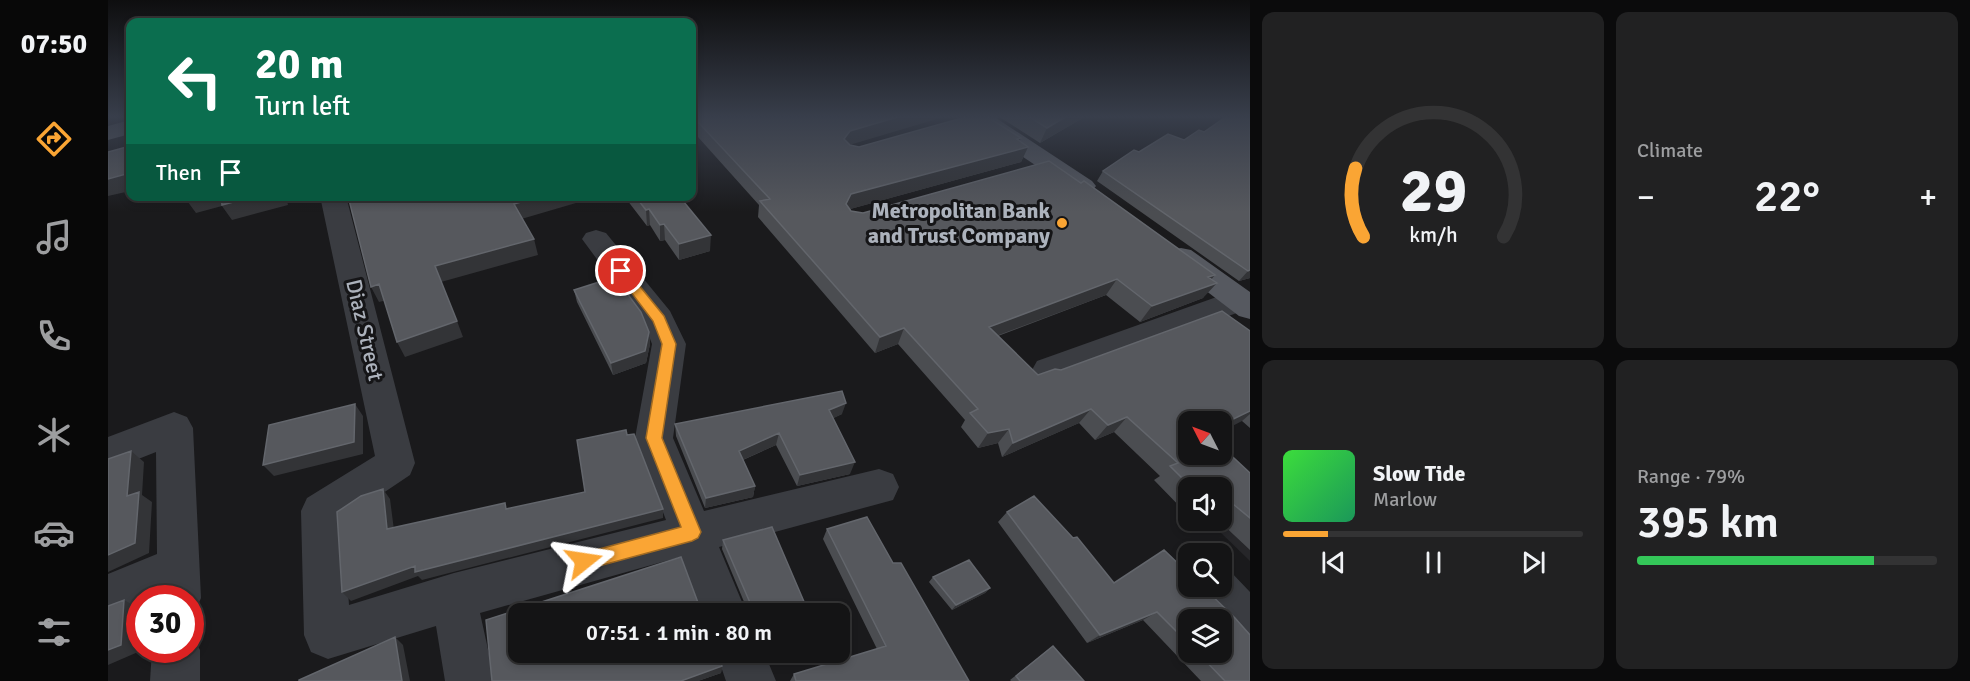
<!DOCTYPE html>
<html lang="en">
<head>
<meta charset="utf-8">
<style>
	:root { --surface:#141415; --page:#212122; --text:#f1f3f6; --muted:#9d9ea0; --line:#333334; --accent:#faa534 }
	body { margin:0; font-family:Signika,sans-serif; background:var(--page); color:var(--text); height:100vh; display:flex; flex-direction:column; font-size:22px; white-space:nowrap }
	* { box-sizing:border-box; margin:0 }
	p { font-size:20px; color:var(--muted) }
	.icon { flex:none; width:33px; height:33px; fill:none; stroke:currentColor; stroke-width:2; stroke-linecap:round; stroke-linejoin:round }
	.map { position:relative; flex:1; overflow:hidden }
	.drawer { display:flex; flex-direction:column; gap:12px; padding:12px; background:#0b0b0c; width:720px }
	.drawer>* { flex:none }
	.top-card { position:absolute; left:18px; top:18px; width:570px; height:183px; border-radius:12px; box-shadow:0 3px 9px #0003,0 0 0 2px var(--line); background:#0b6e4f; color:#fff; overflow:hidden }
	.needle { width:39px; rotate:312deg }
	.buttons { position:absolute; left:1070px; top:411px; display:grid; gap:12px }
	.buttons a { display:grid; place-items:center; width:54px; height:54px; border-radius:12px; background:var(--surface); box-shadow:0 3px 9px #0003,0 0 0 2px var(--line); font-size:30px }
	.speed { position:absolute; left:18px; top:585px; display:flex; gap:12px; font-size:30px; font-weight:700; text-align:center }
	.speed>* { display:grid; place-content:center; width:78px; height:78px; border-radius:50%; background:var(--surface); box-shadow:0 3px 9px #0003,0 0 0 2px var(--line); line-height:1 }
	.speed .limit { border:9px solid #d22; background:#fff; color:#111 }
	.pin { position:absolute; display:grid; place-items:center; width:51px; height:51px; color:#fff; margin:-26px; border:3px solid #fff; border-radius:50%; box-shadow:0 2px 6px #0007 }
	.me { position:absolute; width:66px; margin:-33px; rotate:75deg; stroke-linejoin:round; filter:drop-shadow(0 0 4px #0008) }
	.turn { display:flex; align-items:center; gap:21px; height:126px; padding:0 30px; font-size:27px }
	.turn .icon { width:78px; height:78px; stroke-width:2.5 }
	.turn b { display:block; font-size:42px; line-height:51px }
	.then { display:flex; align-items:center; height:57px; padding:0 30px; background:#0003; gap:12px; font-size:22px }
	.big { font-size:45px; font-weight:600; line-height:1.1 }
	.drawer .tile { flex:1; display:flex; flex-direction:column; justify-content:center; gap:9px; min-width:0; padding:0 21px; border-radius:12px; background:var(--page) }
	.drawer .dial { align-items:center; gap:0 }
	.dial svg { height:156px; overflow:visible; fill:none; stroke:var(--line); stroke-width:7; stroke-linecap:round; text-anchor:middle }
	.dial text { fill:var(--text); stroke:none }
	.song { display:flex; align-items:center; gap:18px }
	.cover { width:72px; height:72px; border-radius:9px; background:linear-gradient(135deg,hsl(120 70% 55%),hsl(150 70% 35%)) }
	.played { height:6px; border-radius:3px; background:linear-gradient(90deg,var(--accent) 15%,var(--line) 15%) }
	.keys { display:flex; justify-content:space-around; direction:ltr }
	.heat { display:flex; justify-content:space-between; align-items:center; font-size:33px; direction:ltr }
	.charge { height:9px; border-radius:4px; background:linear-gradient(90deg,#34c759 79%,var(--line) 0) }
	.drawer .tiles { flex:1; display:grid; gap:12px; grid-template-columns:repeat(2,1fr) }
	.trip { position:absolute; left:400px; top:603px; width:342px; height:60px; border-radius:12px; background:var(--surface); box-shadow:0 3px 9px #0003,0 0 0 2px var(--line); font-weight:600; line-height:60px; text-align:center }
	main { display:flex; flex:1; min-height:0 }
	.tabs { display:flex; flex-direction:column; width:108px; justify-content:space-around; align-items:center; background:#080808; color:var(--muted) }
	.tabs .icon { width:42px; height:42px }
	.tabs .active { color:var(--accent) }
	.tabs b { font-size:27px; color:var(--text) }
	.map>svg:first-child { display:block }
	.built { fill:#262629 }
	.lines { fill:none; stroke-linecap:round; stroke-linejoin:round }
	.minor { fill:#3a3c41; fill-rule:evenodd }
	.major { fill:#565960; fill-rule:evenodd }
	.wall { fill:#4b4d51; fill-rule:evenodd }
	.shaded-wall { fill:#333437 }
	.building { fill:#56585d; stroke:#63666c; stroke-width:1.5 }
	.route { fill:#faa534; stroke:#a26b22; stroke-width:1.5 }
	.poi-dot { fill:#faa534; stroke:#151517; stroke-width:2 }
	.labels { text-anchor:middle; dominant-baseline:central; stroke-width:6; stroke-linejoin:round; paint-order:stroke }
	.poi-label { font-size:22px; font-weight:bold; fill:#acb2bc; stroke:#151517; text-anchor:end }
	.street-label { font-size:22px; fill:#acb2bc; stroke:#151517 }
</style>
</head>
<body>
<main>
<nav class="tabs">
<b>07:50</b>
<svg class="icon active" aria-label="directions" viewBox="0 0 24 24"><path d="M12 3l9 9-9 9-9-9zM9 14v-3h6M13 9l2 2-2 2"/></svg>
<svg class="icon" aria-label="music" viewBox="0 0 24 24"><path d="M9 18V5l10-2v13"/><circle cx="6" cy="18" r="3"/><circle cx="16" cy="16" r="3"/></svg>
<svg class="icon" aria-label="phone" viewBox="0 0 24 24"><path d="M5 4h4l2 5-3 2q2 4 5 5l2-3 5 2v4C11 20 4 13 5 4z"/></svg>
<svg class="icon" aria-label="climate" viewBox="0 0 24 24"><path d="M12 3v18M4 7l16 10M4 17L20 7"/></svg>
<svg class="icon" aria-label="car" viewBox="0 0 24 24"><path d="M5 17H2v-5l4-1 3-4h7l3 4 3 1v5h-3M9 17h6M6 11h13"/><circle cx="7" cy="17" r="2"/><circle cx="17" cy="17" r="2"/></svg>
<svg class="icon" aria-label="filters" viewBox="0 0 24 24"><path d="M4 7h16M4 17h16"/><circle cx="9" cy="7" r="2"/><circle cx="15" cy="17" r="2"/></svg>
</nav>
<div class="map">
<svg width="1142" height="681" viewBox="0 0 1142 681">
	<rect width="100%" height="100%" fill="#1a1a1c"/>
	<!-- built -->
	<path class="built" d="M1142 510V561L1108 528Z"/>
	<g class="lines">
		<!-- minor -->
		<path class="minor" d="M212 196H238L307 463 302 475 235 520 241 605 346 573 558 520 527 438 544 344 536 323 474 239 478 233 488 230 498 233 562 311 578 344 565 438 596 511 771 469 785 474 791 487 785 500 611 547 639 614H593L572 557 372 613 387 681H337L328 626 220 659 203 652 196 635 193 511 199 498 267 456Z
			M1131 289 1142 292V308L941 383 929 379 924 370 929 361Z
			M66 412 79 417 85 428 93 598 86 614 82 615V598H32V606L0 620V574L49 554 48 452 0 471V437Z
			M1113 567 1121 570 1142 592V648L1126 641 1113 628V620H1105L1089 602 1083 586H1113Z
			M82 632 92 650V681H42L44 650H82Z
			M608 652H656L668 681H618Z"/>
		<!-- major -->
		<path class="major" d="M858 116H885L984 181 988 186 984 191 975 194 966 191 861 121Z
			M22 120V134L0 140V126Z
			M1073 248 1083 250 1142 292V319L1131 316 1063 264 1058 257 1063 250Z"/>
	</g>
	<!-- wall -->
	<path class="wall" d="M584 116 751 147 912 141 920 147 913 162 742 209 743 211 1104 279 1095 298 1032 322 998 295 890 336 930 375 1142 331V428L1134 421 1080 422 1142 473V550L1110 520H1113V488H1080V515L1046 480 1052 476 1006 432 987 440 971 423 894 457 890 443 870 448 853 427 857 420 790 344 767 353 650 217 651 205 590 137Z
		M890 116H974L973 119 932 143Z
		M1119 116 1142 278 1131 281 989 181 995 171 1031 152 1076 140 1096 132Z
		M516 196H571L602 251 571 260 557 240 552 241 542 225 539 226Z
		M466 290 541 332 542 344 538 363 505 375 469 302Z
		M734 414 725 418 742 474 689 486 668 445 635 460 647 486 645 497 597 508 568 436 567 424Z
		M899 512 1006 583 1056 550 1142 681H1093L1035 620 979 643 890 522ZM1080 620 1113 652H1080Z
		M1085 520H1098L1089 525Z
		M664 527 697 604 694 611 688 614H411V652H609L614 666 613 673 590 681H384L378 620 573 557 592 608 639 609 614 549 615 540Z
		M719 529 785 563 861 681H682L686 674 769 649 715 539Z
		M825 577 882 588 877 593 844 610 821 582Z
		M945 646 976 681H903L902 680Z"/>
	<!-- shaded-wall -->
	<path class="shaded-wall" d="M793 116H839L738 146 736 139 742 131Z
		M959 116H974L973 119 932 143 939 128Z
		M590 122V137L584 139V124Z
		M913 138 907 150 920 147 913 162 739 210 738 204 743 194Z
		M22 173V191L0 196V179Z
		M84 196H178L180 205 124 220 114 206 88 213 77 198Z
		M434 196H485V198L410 220 406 204Z
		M486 196H502L487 201Z
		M541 209 542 225 539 226 538 210Z
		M556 224 557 240 552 241V225Z
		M603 235 602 251 571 260V244Z
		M426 239 430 255 333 282 327 266Z
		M1142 270V278L1131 281 1140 271Z
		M1107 275 1097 287 1109 283 1095 298 1032 322 1044 306 1100 277Z
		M1009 279 998 295 872 342 881 327Z
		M271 284 279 300 271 302 263 287Z
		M349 321 355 337 297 357 289 342Z
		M796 328 790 344 767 353 772 337Z
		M541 332 542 344 538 363 505 375 503 363Z
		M738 403 734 414 718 422 721 410Z
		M247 404 255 416V454L166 476 155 465Z
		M983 409 971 423 894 457 905 443Z
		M1142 411V414L1134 421 1113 432V425Z
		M1019 417 1006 432 987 440 1000 425Z
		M901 429 890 443 870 448 880 433Z
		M671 433 668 445 630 462 631 451Z
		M23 451 36 462 34 495 44 502 41 553 0 572V555L19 496Z
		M747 462 742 474 689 486 692 475Z
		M647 486 645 497 597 508 598 498Z
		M275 489 282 499 287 538 279 529Z
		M1125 504 1113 512V509Z
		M555 509V518L314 580 310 576 243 601 234 592 307 566Z
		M882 588 877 593 844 610 848 605Z
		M16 600 32 609 30 652 0 665V650Z
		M697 604 694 611 688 614H668Z
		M1049 612 1035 620 979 643 992 635Z
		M287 637 295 645 302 681H294Z
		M614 666 613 673 590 681H573Z"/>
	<!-- building -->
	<path class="building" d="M584 116H793L742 131 736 139 742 145 751 147 861 116H878L913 138 909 139 920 147 743 194 738 204 743 211 755 213 941 161 973 183 976 181 1107 275 1100 277 1109 283 1044 306 1009 279 881 327 930 375 947 369 953 370 1114 311 1142 331V411L1113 425V422H1080V454H1113V446L1142 473V518L1125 504 1113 509V488H1084L1062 466 1070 463 1019 417 1000 425 983 409 905 443 901 429 880 433 862 413 870 409 796 328 772 337 652 201 662 199 590 122 584 124Z
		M920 116H959L939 128Z
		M1119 116H1142V270L1140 271 995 171 1026 150 1031 152 1060 134 1076 140 1091 130 1096 132Z
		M22 146V173L0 179V152Z
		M113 196H148L114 205Z
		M240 196H434L406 204 426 239 327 266 349 321 289 342 271 284 263 287Z
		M527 196H571L603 235 571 244 556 224 552 225 541 209 538 210Z
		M507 277 533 312 541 332 537 351 503 363 466 290Z
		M734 391 738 403 721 410 747 462 692 475 671 433 631 451 647 486 598 498 567 424Z
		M247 404 246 442 155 465 161 425Z
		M518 430 519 435 526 434 555 509 307 572V566L234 592 229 512 253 496 275 489 279 529 397 503 398 509 477 492 469 440Z
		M23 451 19 496 31 492 27 543 0 555V459Z
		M926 496 965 538 969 537 1006 583 1056 550 1080 573V586H1094L1127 618 1142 635V681H1117L1089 652H1113V620H1080V643L1049 612 992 635 899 512Z
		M759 517 785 563H793L861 681H688L686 674 778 646 719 529Z
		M664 527 697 604 668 614H411V652H609L614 666 573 681H384L378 620 573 557 592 608 641 609 643 605 615 540Z
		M861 560 882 588 848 605 825 577Z
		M16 600 13 645 0 650V606Z
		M287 637 294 681H191V680Z
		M945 646 976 681H912L908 676Z"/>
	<!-- sky -->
	<linearGradient id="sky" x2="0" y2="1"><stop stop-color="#0e0e0f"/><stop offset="0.55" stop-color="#383e4b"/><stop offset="1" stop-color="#383e4b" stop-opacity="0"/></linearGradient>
	<rect width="1142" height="212" fill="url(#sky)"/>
	<!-- route -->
	<path class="route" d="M513 267 517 268 556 316 568 344 554 438 593 532 590 538 584 541 476 570 469 568 466 561 469 555 573 527 538 438 554 344 545 321 507 271Z"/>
	<!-- markers -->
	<circle class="poi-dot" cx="954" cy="223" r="6"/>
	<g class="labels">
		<!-- poi labels -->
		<g class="poi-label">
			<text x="942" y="210">Metropolitan Bank<tspan x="942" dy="25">and Trust Company</tspan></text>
		</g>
		<!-- street labels -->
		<g class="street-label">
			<text transform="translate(257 330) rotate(77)">Diaz Street</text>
		</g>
	</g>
</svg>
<div class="buttons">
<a><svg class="needle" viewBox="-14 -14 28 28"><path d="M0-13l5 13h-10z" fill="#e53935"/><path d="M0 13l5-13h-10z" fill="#9d9ea0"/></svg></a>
<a><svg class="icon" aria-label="sound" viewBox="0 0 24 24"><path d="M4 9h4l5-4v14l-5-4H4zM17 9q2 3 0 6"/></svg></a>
<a><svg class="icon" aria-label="search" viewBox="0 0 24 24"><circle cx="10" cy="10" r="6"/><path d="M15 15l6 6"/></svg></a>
<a><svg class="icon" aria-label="layers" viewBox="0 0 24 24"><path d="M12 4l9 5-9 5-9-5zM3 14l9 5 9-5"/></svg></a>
</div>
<div class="speed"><div class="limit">30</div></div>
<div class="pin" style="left:513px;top:271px;background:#d93025"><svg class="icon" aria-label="arrive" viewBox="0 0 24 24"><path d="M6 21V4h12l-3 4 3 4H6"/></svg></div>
<svg class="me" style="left:476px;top:561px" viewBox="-20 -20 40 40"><path d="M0-17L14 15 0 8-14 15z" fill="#faa534" stroke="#fff" stroke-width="4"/></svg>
<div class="trip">07:51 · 1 min · 80 m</div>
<div class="top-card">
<div class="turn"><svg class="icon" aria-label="left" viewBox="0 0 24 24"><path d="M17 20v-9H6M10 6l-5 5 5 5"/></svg><div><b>20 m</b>Turn left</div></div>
<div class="then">Then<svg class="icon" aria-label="arrive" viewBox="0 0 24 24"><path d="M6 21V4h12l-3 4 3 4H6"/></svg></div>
</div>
</div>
<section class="drawer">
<div class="tiles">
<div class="tile dial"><svg viewBox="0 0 100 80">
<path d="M14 69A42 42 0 1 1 86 69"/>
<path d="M14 69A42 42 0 0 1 10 34" stroke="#faa534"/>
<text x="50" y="56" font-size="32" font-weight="700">29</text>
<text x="50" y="72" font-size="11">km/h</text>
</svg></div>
<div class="tile"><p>Climate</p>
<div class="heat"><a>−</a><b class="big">22°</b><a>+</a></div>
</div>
<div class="tile">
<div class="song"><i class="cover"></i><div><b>Slow Tide</b><p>Marlow</p></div></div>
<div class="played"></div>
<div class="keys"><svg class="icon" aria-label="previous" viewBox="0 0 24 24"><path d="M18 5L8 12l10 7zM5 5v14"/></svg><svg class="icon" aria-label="pause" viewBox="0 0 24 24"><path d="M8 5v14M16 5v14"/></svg><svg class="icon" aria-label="next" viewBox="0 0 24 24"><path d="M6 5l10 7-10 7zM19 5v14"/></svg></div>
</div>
<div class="tile"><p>Range · 79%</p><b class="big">395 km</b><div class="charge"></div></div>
</div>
</section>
</main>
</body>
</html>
